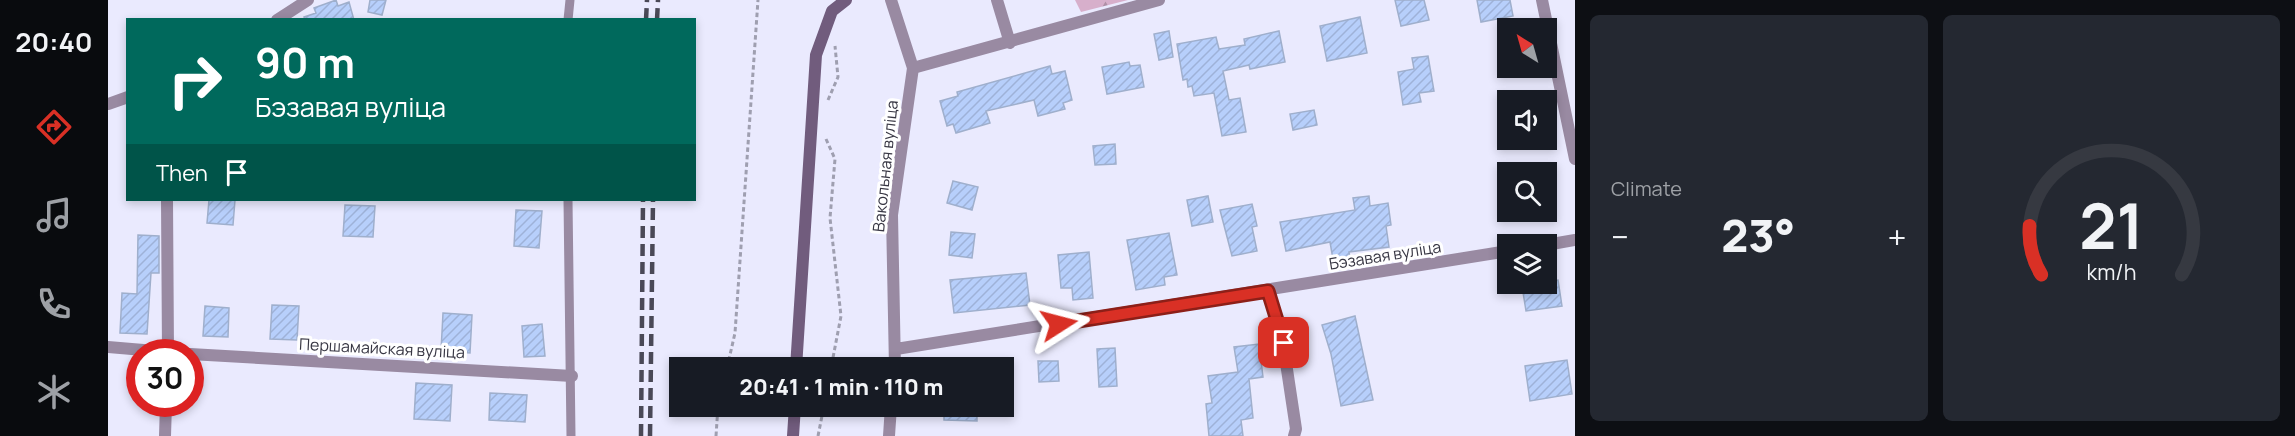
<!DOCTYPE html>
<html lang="en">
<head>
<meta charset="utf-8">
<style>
	:root { --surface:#171b24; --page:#242831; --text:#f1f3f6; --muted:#9ea1a6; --line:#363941; --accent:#d93025 }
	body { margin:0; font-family:Manrope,sans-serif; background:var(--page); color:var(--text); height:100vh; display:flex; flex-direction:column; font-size:22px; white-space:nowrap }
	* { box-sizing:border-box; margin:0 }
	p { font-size:20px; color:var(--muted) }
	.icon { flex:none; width:33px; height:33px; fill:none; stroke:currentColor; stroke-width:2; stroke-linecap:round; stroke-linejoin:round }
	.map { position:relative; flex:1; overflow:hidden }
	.drawer { display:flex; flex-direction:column; gap:15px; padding:15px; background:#0d0f14; width:720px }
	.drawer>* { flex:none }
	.hud { position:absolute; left:18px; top:18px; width:570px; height:183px; border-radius:0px; box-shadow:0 3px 9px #0003; background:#00695c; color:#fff; overflow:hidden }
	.needle { width:39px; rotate:323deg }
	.buttons { position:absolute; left:1389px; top:18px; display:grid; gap:12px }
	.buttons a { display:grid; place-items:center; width:60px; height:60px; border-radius:0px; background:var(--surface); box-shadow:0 3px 9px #0003; font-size:30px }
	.speed { position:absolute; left:18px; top:339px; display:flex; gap:12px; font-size:30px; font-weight:700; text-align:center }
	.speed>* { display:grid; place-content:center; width:78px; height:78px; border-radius:50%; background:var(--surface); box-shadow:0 3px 9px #0003; line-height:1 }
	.speed .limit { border:9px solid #d22; background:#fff; color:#111 }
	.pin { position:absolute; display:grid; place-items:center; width:51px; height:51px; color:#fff; margin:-26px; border-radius:12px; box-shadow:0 3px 9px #0006 }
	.me { position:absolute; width:66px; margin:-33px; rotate:81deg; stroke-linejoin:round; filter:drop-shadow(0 0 4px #0008) }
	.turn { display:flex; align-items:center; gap:21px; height:126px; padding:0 30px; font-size:27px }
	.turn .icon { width:78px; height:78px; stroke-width:2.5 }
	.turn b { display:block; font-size:42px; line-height:51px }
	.then { display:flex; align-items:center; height:57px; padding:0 30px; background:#0003; gap:12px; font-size:22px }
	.big { font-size:45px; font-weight:800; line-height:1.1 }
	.drawer .tile { flex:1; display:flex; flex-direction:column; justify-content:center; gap:9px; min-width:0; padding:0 21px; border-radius:9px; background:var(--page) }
	.drawer .dial { align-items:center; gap:0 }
	.dial svg { height:156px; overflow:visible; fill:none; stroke:var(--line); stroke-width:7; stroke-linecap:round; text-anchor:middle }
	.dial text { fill:var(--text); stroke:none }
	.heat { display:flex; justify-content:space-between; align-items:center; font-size:33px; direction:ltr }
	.drawer .tiles { flex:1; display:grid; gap:15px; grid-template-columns:repeat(2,1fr) }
	.trip { position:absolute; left:561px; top:357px; width:345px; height:60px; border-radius:0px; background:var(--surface); box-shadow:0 3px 9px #0003; font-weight:800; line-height:60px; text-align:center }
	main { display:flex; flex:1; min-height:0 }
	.tabs { display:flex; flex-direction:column; width:108px; justify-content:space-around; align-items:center; background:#090b0e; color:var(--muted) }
	.tabs .icon { width:42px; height:42px }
	.tabs .on { color:var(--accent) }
	.tabs b { font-size:27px; color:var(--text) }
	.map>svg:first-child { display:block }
	.forest { fill:url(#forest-firs) }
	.building { fill:url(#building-hatch); stroke:#9fafcc; stroke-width:1.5 }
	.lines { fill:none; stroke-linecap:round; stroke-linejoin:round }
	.path { stroke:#9f9fb0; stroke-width:3; stroke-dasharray:4.5 3; stroke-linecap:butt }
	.service { stroke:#998aa2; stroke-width:9 }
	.minor { stroke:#998aa2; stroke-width:12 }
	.tertiary { stroke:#998aa2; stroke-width:12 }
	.secondary { stroke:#715c7d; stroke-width:12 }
	.rail { stroke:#4a4957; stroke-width:4.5; stroke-dasharray:12 6; stroke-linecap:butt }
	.route-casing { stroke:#8d1f18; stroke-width:15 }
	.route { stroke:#d93025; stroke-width:10 }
	.labels { text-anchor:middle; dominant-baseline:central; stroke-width:6; stroke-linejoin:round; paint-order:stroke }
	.street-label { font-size:16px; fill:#373643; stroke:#fff }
</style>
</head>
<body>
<main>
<nav class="tabs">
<b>20:40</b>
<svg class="icon on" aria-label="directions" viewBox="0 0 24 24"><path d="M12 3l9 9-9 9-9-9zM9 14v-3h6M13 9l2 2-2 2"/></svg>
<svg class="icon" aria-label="music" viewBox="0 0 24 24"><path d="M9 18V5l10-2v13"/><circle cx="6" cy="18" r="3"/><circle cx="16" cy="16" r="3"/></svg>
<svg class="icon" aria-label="phone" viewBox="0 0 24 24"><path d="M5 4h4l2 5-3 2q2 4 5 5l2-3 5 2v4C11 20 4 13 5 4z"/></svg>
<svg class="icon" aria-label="climate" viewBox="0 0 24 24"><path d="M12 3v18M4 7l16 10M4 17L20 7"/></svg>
</nav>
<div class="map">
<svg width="1467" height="436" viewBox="0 0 1467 436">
	<defs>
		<pattern id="forest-firs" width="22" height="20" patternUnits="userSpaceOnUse" patternTransform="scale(1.5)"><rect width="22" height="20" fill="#d7afcb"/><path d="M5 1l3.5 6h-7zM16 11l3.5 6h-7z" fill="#af8fa6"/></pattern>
		<pattern id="building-hatch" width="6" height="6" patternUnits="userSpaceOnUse" patternTransform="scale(1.5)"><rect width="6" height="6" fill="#b7cffb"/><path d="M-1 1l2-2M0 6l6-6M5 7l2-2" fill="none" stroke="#9eb2d8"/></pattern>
	</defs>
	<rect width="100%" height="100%" fill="#eaeafe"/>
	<!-- forest -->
	<path class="forest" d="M967 0H1020L973 12Z"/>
	<!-- building -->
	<path class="building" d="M228 0 230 6 241 2 246 20H197L196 17 208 13 206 8Z
		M262 0H278L274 15 260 12Z
		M1287 0H1316L1321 20 1293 26Z
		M1369 0H1402L1405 16 1373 22Z
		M1252 17 1259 53 1219 61 1212 26Z
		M1061 31 1065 57 1051 60 1046 34Z
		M1171 31 1177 62 1142 69 1141 65 1115 71 1121 100 1132 98 1138 132 1114 136 1106 93 1086 96 1084 86 1080 87 1079 79 1075 80 1069 44 1108 37 1111 49 1137 45 1136 39Z
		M1320 56 1326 91 1311 93 1313 102 1295 105 1290 72 1306 69 1304 58Z
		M1021 62 1022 66 1032 65 1036 87 999 94 994 67Z
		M942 66 944 74 957 71 964 100 955 103 957 109 930 116 926 100 878 111 882 123 848 133 845 124 839 126 832 101 850 96 849 92Z
		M1206 110 1209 125 1185 130 1182 114Z
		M1007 144 1008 164 987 165 985 146Z
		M845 181 870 187 864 210 839 203Z
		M1100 196 1105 222 1084 226 1079 200Z
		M1261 196 1262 206 1280 203 1283 225 1278 226 1281 247 1241 252 1243 262 1226 265 1222 242 1178 251 1172 222 1247 210 1245 198Z
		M101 200H127L125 225 99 223Z
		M1144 204 1149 226 1144 227 1149 251 1124 256 1112 210Z
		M237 205 267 206 265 237 235 236Z
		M408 210 434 211 431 248 406 246Z
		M843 232 867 234 864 258 841 255Z
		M1061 233 1069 275 1056 277 1057 285 1028 290 1019 240Z
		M30 235 51 236V273H43L39 334 12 333 14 293 29 294Z
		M981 252 985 298 965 300 964 288H953L950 255Z
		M918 273 922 305 846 313 842 280Z
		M1450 280 1454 306 1418 311 1414 286Z
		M164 305 191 306 189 340 162 339Z
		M97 306 121 308 120 337 95 336Z
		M335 313 364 315 362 353 333 351Z
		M1247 316 1265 400 1233 406 1223 354 1214 325Z
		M434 324 437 356 416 357 414 326Z
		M1151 344 1155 377 1141 379 1145 418 1133 420 1135 436H1101L1098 404 1104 403 1100 376 1130 372 1126 347Z
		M1007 348 1009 386 991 387 989 349Z
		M1459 360 1464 394 1422 401 1417 366Z
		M930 361H950L951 381 931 382Z
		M308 383 344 385 342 421 306 419Z
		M382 393 419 395 417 422 381 420Z
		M836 406H869V421L836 420Z"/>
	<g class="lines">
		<!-- path -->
		<path class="path" d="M720 100 730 77 727 46
			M718 139 727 159 722 218 733 316 723 368
			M619 368 627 333 650 0
			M608 436 610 406
			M710 436 716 406"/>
		<!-- service -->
		<path class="service" d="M460 20 462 0
			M460 200 463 436"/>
		<!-- minor -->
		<path class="minor" d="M783 0 805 68
			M889 0 902 43
			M1434 0 1467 159
			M59 200 60 352
			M1438 245 1467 240
			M1160 291 1175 343 1188 429 1186 436
			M0 347 59 352
			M788 349 1400 251
			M82 354 464 376
			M787 368 784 215 805 68 1051 0
			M57 436 58 404
			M781 436 783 406"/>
		<!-- tertiary -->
		<path class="tertiary" d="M169 20 200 0
			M0 104 20 97"/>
		<!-- secondary -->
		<path class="secondary" d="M688 368 708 55 724 11 738 0
			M685 436 687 406"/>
		<!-- rail -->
		<path class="rail" d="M538 20 539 0
			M549 20 550 0
			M533 436 535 200
			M542 436 545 200"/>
	</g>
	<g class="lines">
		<!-- route casing -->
		<g class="route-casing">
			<path id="route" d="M951 324 1160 291 1176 343"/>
		</g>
		<!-- route -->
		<use href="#route" class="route"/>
	</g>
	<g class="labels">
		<!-- street labels -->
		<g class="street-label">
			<text transform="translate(777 166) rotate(-84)">Вакольная вуліца</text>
			<text transform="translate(1277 255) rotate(-9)">Бэзавая вуліца</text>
			<text transform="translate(274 348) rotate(3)">Першамайская вуліца</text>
		</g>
	</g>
</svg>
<div class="buttons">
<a><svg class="needle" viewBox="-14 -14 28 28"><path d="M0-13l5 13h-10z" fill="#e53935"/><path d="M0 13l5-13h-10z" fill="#9ea1a6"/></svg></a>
<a><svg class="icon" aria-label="sound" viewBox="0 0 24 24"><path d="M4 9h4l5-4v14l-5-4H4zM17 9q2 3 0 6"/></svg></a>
<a><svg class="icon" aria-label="search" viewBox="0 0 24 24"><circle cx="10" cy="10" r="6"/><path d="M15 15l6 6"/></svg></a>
<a><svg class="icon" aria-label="layers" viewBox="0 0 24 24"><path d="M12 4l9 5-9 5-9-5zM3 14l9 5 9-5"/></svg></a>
</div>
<div class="speed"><div class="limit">30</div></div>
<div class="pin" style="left:1176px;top:343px;background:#d93025"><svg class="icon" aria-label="arrive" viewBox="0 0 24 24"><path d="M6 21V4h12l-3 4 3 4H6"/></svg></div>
<svg class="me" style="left:951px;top:324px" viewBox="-20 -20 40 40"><path d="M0-17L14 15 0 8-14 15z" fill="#d93025" stroke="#fff" stroke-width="4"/></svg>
<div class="trip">20:41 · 1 min · 110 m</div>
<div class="hud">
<div class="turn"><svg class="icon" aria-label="right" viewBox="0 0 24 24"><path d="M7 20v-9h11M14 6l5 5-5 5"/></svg><div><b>90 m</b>Бэзавая вуліца</div></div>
<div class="then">Then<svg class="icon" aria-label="arrive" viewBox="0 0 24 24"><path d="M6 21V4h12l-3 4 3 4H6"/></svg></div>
</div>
</div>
<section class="drawer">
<div class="tiles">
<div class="tile"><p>Climate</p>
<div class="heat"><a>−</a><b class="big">23°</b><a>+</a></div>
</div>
<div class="tile dial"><svg viewBox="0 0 100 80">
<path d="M14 69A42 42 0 1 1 86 69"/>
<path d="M14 69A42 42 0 0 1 8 44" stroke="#d93025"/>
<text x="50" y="56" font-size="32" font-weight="700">21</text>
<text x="50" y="72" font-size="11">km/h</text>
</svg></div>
</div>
</section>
</main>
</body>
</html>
